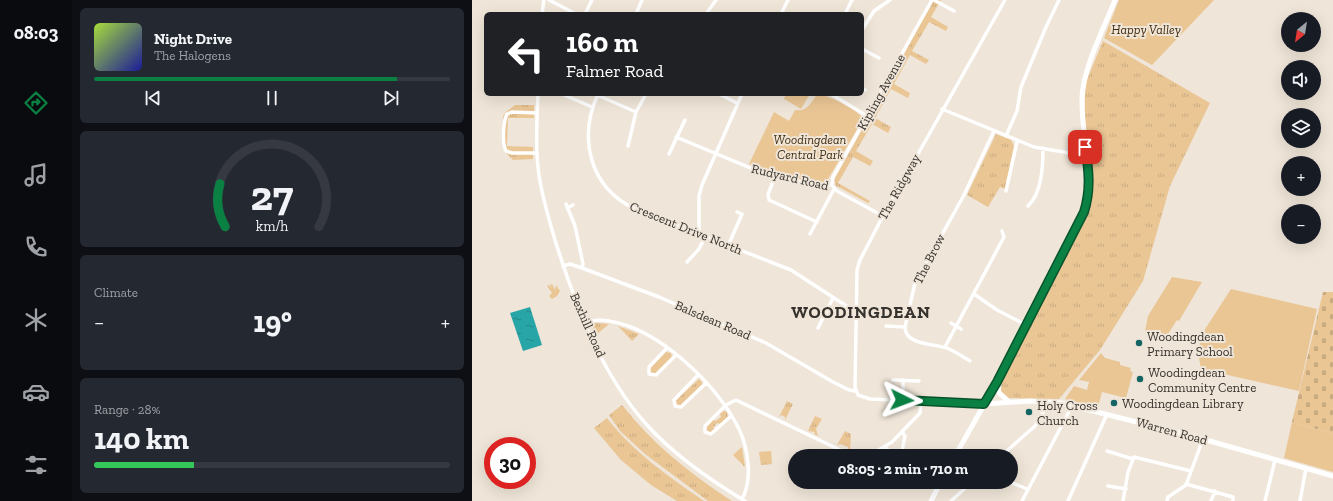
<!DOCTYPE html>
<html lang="en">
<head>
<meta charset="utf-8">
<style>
	:root { --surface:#171b24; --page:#242831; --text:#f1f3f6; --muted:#9ea1a6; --line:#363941; --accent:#0b8043 }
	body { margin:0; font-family:"Zilla Slab",serif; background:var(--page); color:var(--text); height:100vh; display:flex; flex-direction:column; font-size:15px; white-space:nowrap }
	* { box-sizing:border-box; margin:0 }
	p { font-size:13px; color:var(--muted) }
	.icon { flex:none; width:22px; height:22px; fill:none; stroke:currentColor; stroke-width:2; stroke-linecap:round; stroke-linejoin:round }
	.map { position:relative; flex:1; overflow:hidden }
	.panel { display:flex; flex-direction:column; gap:8px; padding:8px; background:#0d0f14; width:400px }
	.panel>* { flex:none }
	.banner { position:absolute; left:12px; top:12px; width:380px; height:84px; border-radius:6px; box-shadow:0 4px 16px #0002; background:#202124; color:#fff; overflow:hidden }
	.needle { width:26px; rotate:210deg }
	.controls { position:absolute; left:809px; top:12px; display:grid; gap:8px }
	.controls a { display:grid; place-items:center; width:40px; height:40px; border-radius:50%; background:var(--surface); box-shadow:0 4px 16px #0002; font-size:20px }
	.speed { position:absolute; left:12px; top:437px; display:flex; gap:8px; font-size:20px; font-weight:700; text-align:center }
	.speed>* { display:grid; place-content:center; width:52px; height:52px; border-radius:50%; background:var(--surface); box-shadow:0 4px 16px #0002; line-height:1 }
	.speed .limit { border:6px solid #d22; background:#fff; color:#111 }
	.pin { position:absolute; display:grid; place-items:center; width:34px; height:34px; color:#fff; margin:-17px; border-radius:8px; box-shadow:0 2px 6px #0006 }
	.me { position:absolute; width:44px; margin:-22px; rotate:93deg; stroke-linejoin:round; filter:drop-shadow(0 0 3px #0008) }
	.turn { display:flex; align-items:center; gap:14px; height:84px; padding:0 16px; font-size:18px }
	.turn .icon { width:52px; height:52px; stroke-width:2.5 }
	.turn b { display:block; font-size:28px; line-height:34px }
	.big { font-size:30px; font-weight:700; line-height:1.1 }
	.panel .tile { flex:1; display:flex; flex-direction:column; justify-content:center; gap:6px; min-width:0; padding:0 14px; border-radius:6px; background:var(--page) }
	.panel .dial { align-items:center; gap:0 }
	.dial svg { height:104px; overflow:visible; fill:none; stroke:var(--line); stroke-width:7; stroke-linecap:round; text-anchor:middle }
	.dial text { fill:var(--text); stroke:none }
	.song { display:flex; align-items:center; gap:12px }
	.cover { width:48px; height:48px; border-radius:6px; background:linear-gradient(135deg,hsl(80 70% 55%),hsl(240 70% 35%)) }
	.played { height:4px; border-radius:2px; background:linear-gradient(90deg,var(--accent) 85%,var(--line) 85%) }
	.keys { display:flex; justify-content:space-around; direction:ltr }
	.heat { display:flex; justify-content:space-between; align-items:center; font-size:22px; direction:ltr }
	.charge { height:6px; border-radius:3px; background:linear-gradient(90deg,#34c759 28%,var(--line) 0) }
	.trip { position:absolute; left:316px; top:449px; width:230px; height:40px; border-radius:20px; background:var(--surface); box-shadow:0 4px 16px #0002; font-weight:700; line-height:40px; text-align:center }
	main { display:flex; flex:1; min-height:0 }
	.tabs { display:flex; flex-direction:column; width:72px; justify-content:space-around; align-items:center; background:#090b0e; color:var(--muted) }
	.tabs .icon { width:28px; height:28px }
	.tabs .active { color:var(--accent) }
	.tabs b { font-size:18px; color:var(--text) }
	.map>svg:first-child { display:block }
	.grass { fill:url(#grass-tufts) }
	.cemetery { fill:url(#cemetery-stones) }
	.green { fill:#eac695 }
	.water { fill:url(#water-ripples) }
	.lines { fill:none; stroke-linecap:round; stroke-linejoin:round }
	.street { stroke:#fff; stroke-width:3.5 }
	.secondary { stroke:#fff; stroke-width:5 }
	.route-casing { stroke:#07532c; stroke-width:10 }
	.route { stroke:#0b8043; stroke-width:7 }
	.poi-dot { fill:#146464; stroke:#efe5d8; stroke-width:1.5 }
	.labels { text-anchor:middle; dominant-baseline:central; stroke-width:4; stroke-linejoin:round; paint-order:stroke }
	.park-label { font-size:13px; font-style:italic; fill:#432f10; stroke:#efe5d8 }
	.street-label { font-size:13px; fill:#36322d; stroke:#efe5d8 }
	.poi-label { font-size:13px; fill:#36322d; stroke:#efe5d8; text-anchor:start }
	.district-label { font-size:17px; font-weight:bold; letter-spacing:1px; fill:#36322d; stroke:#efe5d8 }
</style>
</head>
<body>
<main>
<nav class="tabs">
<b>08:03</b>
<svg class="icon active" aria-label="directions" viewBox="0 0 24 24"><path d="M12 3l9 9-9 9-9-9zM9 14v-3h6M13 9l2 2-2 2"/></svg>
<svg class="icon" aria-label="music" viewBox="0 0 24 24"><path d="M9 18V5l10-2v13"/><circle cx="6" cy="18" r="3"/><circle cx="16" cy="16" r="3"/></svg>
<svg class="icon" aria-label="phone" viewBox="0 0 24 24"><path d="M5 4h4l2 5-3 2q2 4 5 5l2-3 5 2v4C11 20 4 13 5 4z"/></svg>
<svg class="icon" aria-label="climate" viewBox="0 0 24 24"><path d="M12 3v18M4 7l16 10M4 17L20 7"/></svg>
<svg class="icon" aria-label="car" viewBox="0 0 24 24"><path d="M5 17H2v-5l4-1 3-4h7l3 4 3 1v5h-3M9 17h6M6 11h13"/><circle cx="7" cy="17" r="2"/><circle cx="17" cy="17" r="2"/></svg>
<svg class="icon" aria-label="filters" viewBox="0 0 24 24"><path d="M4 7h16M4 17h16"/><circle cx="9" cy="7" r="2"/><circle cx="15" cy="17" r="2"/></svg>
</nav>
<section class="panel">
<div class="tile">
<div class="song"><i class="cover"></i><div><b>Night Drive</b><p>The Halogens</p></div></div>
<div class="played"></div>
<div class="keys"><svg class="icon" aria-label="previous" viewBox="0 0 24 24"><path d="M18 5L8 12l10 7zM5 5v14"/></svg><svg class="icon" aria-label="pause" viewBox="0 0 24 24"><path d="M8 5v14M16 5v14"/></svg><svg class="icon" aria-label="next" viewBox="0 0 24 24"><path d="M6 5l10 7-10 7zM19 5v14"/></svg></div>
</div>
<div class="tile dial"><svg viewBox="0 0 100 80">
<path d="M14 69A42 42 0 1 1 86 69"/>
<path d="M14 69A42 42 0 0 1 10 36" stroke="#0b8043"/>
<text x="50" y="56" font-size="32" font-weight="700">27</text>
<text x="50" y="72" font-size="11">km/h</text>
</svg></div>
<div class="tile"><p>Climate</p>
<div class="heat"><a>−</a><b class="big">19°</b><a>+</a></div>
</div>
<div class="tile"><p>Range · 28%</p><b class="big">140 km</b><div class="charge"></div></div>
</section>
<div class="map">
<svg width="861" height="501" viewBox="0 0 861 501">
	<defs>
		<pattern id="grass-tufts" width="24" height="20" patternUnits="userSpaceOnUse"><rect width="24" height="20" fill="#eac695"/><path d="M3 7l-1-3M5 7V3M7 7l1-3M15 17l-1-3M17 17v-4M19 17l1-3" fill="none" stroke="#c9ab81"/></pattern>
		<pattern id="cemetery-stones" width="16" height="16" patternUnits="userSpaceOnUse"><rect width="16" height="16" fill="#eac695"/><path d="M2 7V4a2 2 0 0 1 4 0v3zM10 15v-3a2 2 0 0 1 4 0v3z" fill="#c9ab81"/></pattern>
		<pattern id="water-ripples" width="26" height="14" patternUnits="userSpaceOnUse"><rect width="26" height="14" fill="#28a5a6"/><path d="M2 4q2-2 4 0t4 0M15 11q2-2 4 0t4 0" fill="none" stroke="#238788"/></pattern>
	</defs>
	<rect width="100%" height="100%" fill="#efe5d8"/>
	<!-- grass -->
	<path class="grass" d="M462 0H469L459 17 476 27 474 31 457 22 440 51 457 60 454 64 438 55 422 84 438 93 436 98 419 89 403 118 419 127 416 133 400 124 384 151 401 161 398 166 381 157 366 183 398 201 396 203 365 186 364 187 362 180Z
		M631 41 738 103 698 186 671 281 628 350 587 399 537 398 529 391 530 379 603 239 616 211 620 184 613 126V95L614 82Z
		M43 105H62V118H36L35 146 61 147V159L41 160 32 151 31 116 34 112Z
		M524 134 539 140 542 146 533 189 528 187 516 207 495 195Z
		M124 323 137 324 124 335 119 325Z
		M146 326 167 334 160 341Z
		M194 352 199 353 200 358 184 373H179L178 368Z
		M227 379 230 382V385L208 406H205L204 400Z
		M315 401 321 404 313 420V417L309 415 307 417Z
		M150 405C181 444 218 474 260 501H236L173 454 148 431 137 415Z
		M251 411 255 412 256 417 249 424 245 423 241 428 243 429 240 432 235 433 234 428 241 420 244 421 249 417 248 414Z
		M343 416 350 419 344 429 346 436 342 434 343 432 336 431Z
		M135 418C161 452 196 476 232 501H205L179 485 149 460 122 428Z
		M373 431 379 434 378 450H376V447L368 444 365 445Z
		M270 447 273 467 261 455Z
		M299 451 300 464 289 465 287 452Z"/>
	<!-- cemetery -->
	<path class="cemetery" d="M851 292H861V434L820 422Z"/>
	<!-- green -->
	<path class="green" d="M647 0H742L680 65 632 38Z
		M314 94H338L329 109 312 99Z
		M345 94C354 94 389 111 391 119L355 181C345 186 286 172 277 164L302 112 317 121 323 110C335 112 339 103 345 94Z
		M700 277 730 282 707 321 705 320 694 337 673 332 676 316Z
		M80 284 83 290 84 285 88 291 85 296 80 299 77 296 80 293 75 286 77 285 80 289 78 285Z
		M759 289 845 309 827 391 729 369 727 358 728 337Z
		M629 353 633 358 648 362V365L659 368 658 371 661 372 654 398 630 392 626 407 593 399 602 386 615 390 617 382 607 380Z
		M820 422 861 434V472L812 458Z"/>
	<!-- water -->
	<path class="water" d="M58 307 70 345 51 351 38 313Z"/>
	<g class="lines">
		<!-- street -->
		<path class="street" d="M77 0 104 14
			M462 0 482 11
			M70 14 72 0
			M113 14 120 0
			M164 14 170 0
			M234 14 244 0
			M309 14 316 0
			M373 14 380 0
			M390 30 402 11 418 0
			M390 49 407 58
			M390 88 393 90
			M66 94C65 121 63 148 67 175 70 197 77 219 83 240 103 304 129 374 175 425 202 455 238 480 273 501
			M90 94 120 107
			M126 94C106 138 117 187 163 209L319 270 376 307 384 309
			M247 94 265 103
			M359 94 395 116
			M125 95 164 112 174 94
			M470 109 562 147 609 155
			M534 136 545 111 549 87 574 27 587 0
			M204 137 293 174 350 186 360 185
			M156 146 164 112
			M65 153H40L34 151C30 143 31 122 35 114L40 112 65 113
			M197 154 213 120
			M303 177 296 194 297 200 345 222
			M360 185 361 177 460 0
			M360 185 365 191 411 216
			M534 191 545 142
			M94 204 103 226 111 264 110 268
			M556 206C570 193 571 166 571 148
			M95 208 101 205
			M227 234V196L230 185 270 94
			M338 234 362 189
			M256 246 270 214 265 212
			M215 262 227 249 233 237
			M91 266 98 264 110 268 187 297 294 343 361 382 377 390 383 391
			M502 294 525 310 554 325
			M114 323C121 319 129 320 137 321 188 329 245 385 267 429 276 448 281 480 270 499
			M479 323 489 329
			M414 326 433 327
			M346 328 361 298
			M473 347 532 237 530 231
			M195 348 177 367V374L184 375 204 355
			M498 361C491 357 484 352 477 349 464 343 433 346 433 327L443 283 492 195 522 131
			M226 375 202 400 203 406 209 407 234 383
			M421 380 447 381
			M431 400V380
			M512 404 398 399 386 395 383 387 385 270 388 260 411 216 533 0
			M259 416 239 434 233 432V426L254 405 264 400 370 451 386 454 403 452 420 442 448 413 449 401
			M413 447 417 451H430L433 436 430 432
			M635 451 661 459
			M529 456 563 426 577 402
			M538 482 555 489
			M714 484 761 497V501
			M636 486 654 489
			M479 501 500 482
			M550 501 600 406
			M596 501 635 414
			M651 501 656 472 662 457 719 471
			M695 501 696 497 714 485 731 439
			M739 501 743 491
			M793 501 803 460
			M828 501 834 468"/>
		<!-- secondary -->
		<path class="secondary" d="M525 383 527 393 537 402
			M512 404 558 401 589 403 720 436 861 476
			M483 456 525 382 612 213C623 174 609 137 610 98 611 68 632 28 643 0
			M459 501 469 482"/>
	</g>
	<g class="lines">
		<!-- route casing -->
		<g class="route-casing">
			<path id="route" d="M430 400 512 404 525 382 612 212C619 190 617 170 613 147"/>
		</g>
		<!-- route -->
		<use href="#route" class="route"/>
	</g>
	<!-- markers -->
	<g class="poi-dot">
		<circle cx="667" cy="343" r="4"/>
		<circle cx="668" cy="379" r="4"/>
		<circle cx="642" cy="403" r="4"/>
		<circle cx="557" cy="412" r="4"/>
	</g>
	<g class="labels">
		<!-- park labels -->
		<g class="park-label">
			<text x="674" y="29">Happy Valley</text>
			<text x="338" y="139">Woodingdean<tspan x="338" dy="15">Central Park</tspan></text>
		</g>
		<!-- street labels -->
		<g class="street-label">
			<text transform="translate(409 92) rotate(-61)">Kipling Avenue</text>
			<text transform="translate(318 177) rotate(13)">Rudyard Road</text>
			<text transform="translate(427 187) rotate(-61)">The Ridgway</text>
			<text transform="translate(214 228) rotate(22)">Crescent Drive North</text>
			<text transform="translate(457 259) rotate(-63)">The Brow</text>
			<text transform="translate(241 320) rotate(23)">Balsdean Road</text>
			<text transform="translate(116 325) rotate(66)">Bexhill Road</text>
			<text transform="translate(700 431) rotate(15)">Warren Road</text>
		</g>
		<!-- poi labels -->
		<g class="poi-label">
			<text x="675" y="336">Woodingdean<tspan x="675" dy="15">Primary School</tspan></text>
			<text x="676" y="372">Woodingdean<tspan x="676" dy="15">Community Centre</tspan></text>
			<text x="650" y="403">Woodingdean Library</text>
			<text x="565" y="405">Holy Cross<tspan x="565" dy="15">Church</tspan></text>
		</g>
		<!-- district labels -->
		<g class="district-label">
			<text x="389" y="312">WOODINGDEAN</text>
		</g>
	</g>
</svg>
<div class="controls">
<a><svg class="needle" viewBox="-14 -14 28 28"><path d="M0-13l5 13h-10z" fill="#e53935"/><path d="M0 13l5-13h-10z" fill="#9ea1a6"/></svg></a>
<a><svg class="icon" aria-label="sound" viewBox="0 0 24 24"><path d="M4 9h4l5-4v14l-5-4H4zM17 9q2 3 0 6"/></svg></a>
<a><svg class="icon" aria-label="layers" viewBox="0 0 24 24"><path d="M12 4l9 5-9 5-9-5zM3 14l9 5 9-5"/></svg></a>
<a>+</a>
<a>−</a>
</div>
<div class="speed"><div class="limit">30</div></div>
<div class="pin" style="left:613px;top:147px;background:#d93025"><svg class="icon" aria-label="arrive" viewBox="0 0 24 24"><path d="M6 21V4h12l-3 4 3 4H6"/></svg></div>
<svg class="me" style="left:430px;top:400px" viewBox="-20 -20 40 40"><path d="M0-17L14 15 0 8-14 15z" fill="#0b8043" stroke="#fff" stroke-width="4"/></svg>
<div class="trip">08:05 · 2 min · 710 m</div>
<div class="banner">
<div class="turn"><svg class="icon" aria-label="left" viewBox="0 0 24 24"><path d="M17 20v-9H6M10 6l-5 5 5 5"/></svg><div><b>160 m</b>Falmer Road</div></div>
</div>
</div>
</main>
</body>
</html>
